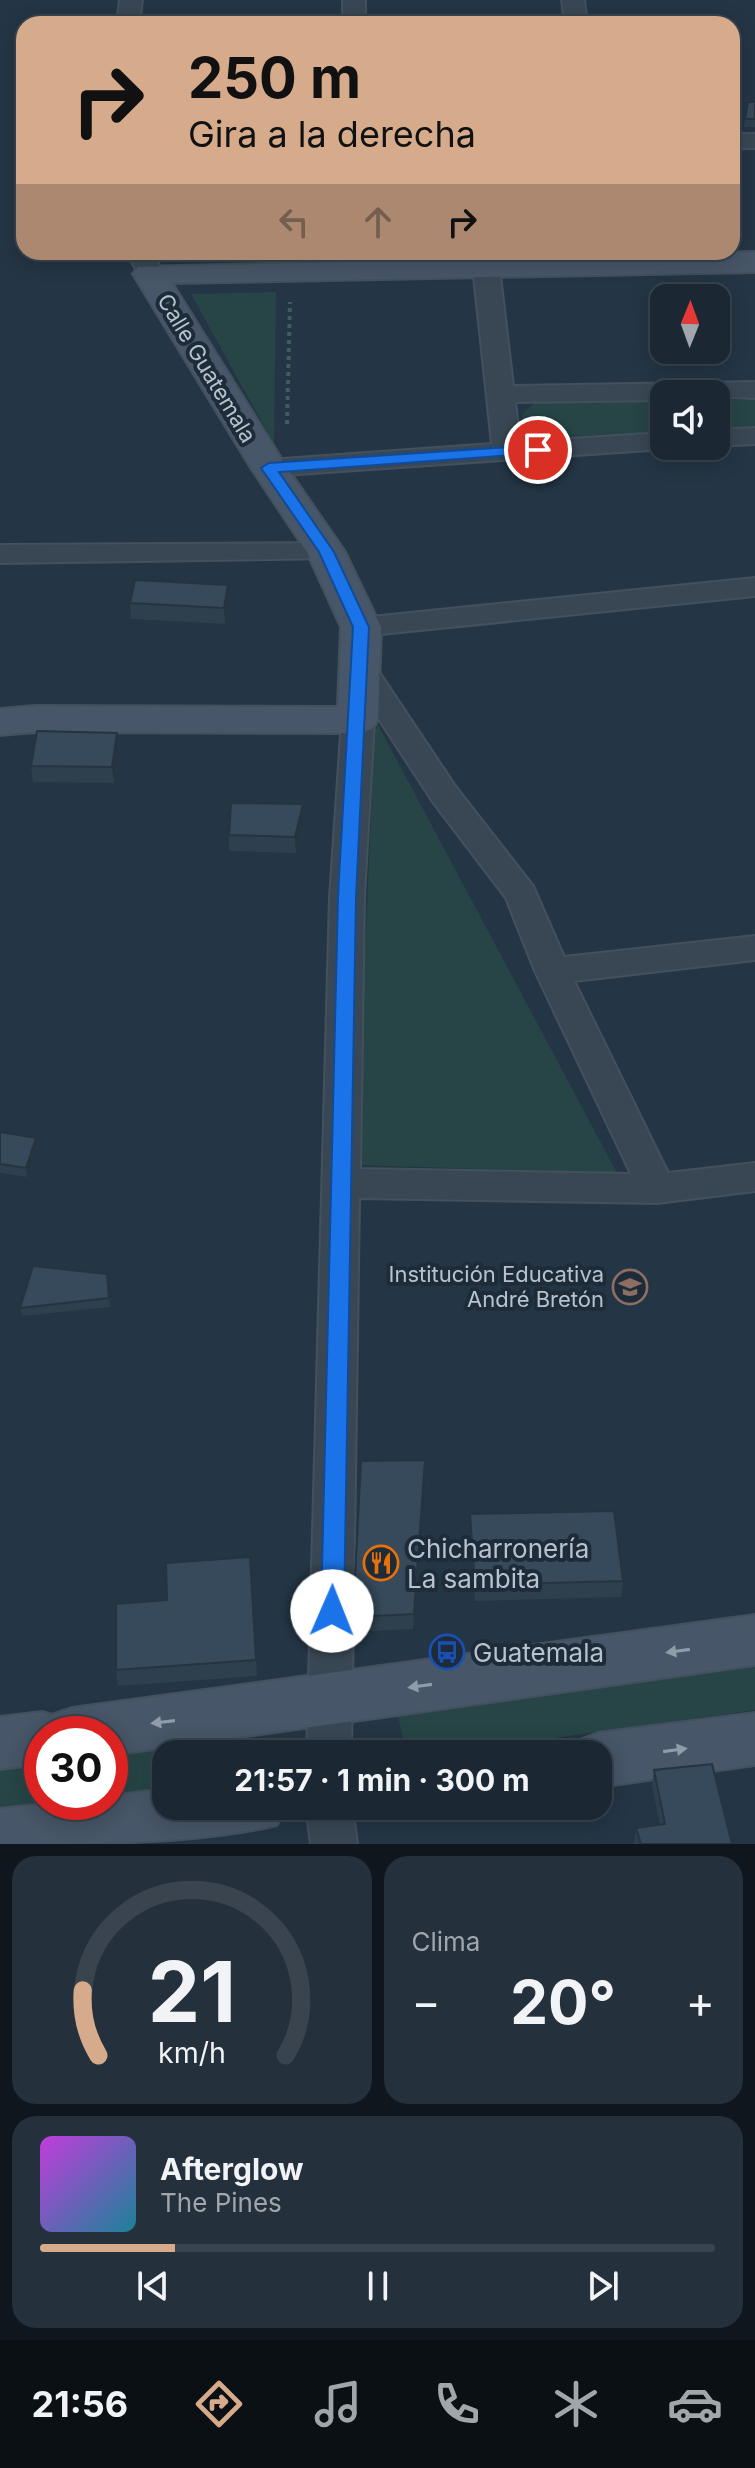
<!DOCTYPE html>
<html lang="es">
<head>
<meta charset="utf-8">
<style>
	:root { --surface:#1b2834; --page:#24303c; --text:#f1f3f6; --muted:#a0a6ac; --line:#39444f; --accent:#d6ab8b }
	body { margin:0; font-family:Inter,sans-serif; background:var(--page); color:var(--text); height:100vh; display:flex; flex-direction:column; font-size:30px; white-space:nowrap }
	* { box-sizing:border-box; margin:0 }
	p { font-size:26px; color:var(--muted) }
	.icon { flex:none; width:44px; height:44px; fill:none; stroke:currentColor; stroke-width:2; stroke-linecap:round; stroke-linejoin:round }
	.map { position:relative; height:1844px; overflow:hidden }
	.details { display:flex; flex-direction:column; gap:12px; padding:12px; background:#0f161d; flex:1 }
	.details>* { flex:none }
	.banner { position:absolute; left:16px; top:16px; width:724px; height:244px; border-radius:24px; box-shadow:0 4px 20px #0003,0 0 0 2px var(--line); background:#d6ab8b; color:#111; overflow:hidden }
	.needle { width:52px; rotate:1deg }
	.fabs { position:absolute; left:650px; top:284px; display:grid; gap:16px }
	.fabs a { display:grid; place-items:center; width:80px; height:80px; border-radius:16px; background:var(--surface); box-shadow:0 4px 20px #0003,0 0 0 2px var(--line); font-size:40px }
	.speed { position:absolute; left:24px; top:1716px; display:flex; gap:16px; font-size:40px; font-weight:700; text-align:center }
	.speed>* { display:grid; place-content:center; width:104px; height:104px; border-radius:50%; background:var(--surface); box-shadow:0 4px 20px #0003,0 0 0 2px var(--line); line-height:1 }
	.speed .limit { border:12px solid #d22; background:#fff; color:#111 }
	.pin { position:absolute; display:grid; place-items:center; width:68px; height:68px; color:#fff; margin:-34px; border:4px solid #fff; border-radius:50%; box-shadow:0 2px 8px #0007 }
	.me { position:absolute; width:88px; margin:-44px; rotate:1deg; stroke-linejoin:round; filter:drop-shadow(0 0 6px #0008) }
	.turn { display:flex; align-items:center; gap:28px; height:168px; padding:0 40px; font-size:36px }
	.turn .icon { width:104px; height:104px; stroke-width:2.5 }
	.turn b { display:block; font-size:56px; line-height:68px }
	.lanes { display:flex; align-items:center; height:76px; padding:0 40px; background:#0003; justify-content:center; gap:40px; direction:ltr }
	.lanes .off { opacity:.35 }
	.big { font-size:60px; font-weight:700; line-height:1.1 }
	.details .widget { flex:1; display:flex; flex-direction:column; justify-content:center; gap:12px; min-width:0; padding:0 28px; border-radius:24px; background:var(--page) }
	.details .dial { align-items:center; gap:0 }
	.dial svg { height:208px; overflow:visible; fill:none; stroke:var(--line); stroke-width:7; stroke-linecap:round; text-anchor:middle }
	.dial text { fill:var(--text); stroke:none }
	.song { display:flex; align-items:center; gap:24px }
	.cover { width:96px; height:96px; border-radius:12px; background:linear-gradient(135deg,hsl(290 70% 55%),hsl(190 70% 35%)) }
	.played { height:8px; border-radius:4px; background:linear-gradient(90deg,var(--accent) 20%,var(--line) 20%) }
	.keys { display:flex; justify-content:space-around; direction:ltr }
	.heat { display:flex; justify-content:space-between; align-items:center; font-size:44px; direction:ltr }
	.details .tiles { flex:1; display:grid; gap:12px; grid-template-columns:1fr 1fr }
	.widget:last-child { grid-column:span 2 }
	.trip { position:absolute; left:152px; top:1740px; width:460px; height:80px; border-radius:24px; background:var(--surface); box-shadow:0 4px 20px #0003,0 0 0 2px var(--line); font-weight:700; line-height:80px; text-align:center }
	.tab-bar { display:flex; height:128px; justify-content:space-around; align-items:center; background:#0b1015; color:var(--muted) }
	.tab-bar .icon { width:56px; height:56px }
	.tab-bar .selected { color:var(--accent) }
	.tab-bar b { font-size:36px; color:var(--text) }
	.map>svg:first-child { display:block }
	.green { fill:#274546 }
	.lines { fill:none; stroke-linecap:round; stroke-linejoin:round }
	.street-casing { stroke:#43505e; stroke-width:4 }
	.secondary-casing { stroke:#43505e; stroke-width:4 }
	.path { stroke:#405d5d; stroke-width:4; stroke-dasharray:4 4; stroke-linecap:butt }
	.street { fill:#394754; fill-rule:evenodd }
	.secondary { fill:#475668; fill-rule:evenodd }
	.wall { fill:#2e404e }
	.shaded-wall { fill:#263440 }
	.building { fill:#364a5b; stroke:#263440; stroke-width:2 }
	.oneway { fill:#909caa }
	.route { fill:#1a73e8; stroke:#114b97; stroke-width:2 }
	.labels { text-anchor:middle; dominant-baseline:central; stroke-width:8; stroke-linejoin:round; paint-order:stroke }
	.street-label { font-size:22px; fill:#b7c2ce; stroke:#1e2c3a }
	.poi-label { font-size:22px; fill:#b7c2ce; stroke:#1e2c3a; text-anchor:end }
	.near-poi-label { font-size:26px; fill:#b7c2ce; stroke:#1e2c3a; text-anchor:start }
</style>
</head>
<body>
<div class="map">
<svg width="755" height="1844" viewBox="0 0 755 1844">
	<rect width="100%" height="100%" fill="#243545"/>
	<!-- green -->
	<path class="green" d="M276 292 274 444 191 294Z
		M755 399V428L716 429V400Z
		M664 401V432L524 438 522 414 535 403Z
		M375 719 617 1173 356 1165Z
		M755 1664V1710L439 1754H406L398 1716Z
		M215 1739V1754H166V1792L110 1799V1752Z
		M42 1760V1802H90L0 1814V1765Z"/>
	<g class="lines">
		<!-- street casing -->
		<g class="street-casing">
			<path id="street" d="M120 0H142L139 24H117Z
				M343 0H365V24H343Z
				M562 0H584L587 24H565Z
				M732 134H755V148H732Z
				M127 252H153L163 274 159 279H141Z
				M486 259 499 267 513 386 755 382V398L664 394V400L515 402 520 442 664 433V446H674L664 449 269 476 259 474 255 468 259 462 269 460 492 444 473 267Z
				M755 428V444L716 446H715L716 430Z
				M326 543 336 546 341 552 336 558 0 563V545Z
				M755 578V596L361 636 350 634 346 627 350 620 361 618Z
				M360 657 371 660 455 786 533 886 564 957 755 936V960L574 981 668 1173 755 1163V1191L657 1203 359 1198 351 1754H307L330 897 342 720 347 713 358 710 369 713 374 720 364 897 360 1169 631 1174 535 971 506 898 433 802 345 667 349 660Z
				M306 1806H352L357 1844H311Z"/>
		</g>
		<!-- secondary casing -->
		<g class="secondary-casing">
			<path id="secondary" d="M755 252V272L172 283 287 468 345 552 381 627 378 720 372 729 358 733 35 732 0 735V709L35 706 338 707 341 627 307 552 251 468 133 274 138 267Z
				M755 1615V1665L110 1755V1734H42V1764L0 1769V1717L42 1712 52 1715 72 1708Z
				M755 1713V1765L598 1787V1754H572L577 1741 598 1733Z
				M166 1789V1806H285L277 1825C197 1844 85 1844 0 1844V1809L60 1802H110V1796Z"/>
		</g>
		<!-- path -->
		<path class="path" d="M287 424 290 302"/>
		<!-- street -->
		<use href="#street" class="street"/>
		<!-- secondary -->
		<use href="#secondary" class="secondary"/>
	</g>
	<!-- wall -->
	<path class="wall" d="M755 102V127H744L745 119Z
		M228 585 229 601 225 624 131 619 130 603Z
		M118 749 114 783 33 782 31 766Z
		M303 804V821L296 853 229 851V835Z
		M0 1132 36 1138 37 1146 27 1177 0 1173Z
		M107 1274 110 1307 22 1316 20 1308Z
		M425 1460 413 1629 353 1632V1617Z
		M470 1514 623 1581 621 1597 475 1601 470 1530Z
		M250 1557 257 1676 118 1686 116 1670 167 1600Z
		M654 1770 732 1844H634L636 1828 660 1825 652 1785Z"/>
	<!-- shaded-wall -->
	<path class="shaded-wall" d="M228 585 229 601 225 624 224 608Z
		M117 733 118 749 114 783 112 767Z
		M303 804V821L296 853 295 837Z
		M36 1138 37 1146 27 1177 26 1168Z
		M425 1460V1476L413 1629 414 1614Z
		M0 1648 2 1681 0 1671Z"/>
	<!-- building -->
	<path class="building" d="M112 22V24H71V23Z
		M748 102H755V119H745Z
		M135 580 228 585 224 608 130 603Z
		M37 731 117 733 112 767 31 766Z
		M231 803 303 804 295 837 229 835Z
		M0 1132 36 1138 26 1168 0 1164Z
		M33 1266 107 1274 109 1298 20 1308Z
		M425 1460 414 1614 353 1617 361 1461Z
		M614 1511 623 1581 475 1585 470 1514Z
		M250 1557 256 1660 116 1670V1604L167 1600 166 1563Z
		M712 1764 732 1844H641L636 1828 665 1824 654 1770Z"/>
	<!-- one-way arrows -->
	<defs><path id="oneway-solid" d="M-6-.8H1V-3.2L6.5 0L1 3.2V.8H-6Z" transform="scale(2)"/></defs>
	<g class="oneway">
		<use href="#oneway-solid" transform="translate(678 1651) rotate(172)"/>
		<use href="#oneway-solid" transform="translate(420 1686) rotate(172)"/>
		<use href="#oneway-solid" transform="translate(163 1722) rotate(173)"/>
		<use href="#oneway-solid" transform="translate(675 1750) rotate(-8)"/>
	</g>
	<!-- route -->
	<path class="route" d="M538 445 543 446V453L279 472 334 552 369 627 356 897 344 1611 341 1618 332 1621 324 1618 321 1611 338 897 353 627 319 552 261 468 269 463Z"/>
	<!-- icons -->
	<defs>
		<g id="school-ring" transform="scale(1.8)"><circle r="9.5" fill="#1e2c3a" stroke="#8d6e63" stroke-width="1.5"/><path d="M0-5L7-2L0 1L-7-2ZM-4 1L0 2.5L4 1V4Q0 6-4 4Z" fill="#8d6e63"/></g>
		<g id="restaurant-ring" transform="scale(1.8)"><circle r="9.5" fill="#1e2c3a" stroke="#e8710a" stroke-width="1.5"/><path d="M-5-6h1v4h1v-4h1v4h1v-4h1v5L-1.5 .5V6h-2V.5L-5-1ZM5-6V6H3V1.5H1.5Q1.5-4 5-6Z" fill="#e8710a"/></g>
		<g id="bus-ring" transform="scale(1.8)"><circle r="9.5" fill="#1e2c3a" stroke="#1a4fb4" stroke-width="1.5"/><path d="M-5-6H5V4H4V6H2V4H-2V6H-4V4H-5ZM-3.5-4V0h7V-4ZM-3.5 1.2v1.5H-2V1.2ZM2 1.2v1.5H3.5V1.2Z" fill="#1a4fb4"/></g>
	</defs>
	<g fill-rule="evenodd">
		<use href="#school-ring" x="630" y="1287"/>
		<use href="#restaurant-ring" x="381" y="1563"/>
		<use href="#bus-ring" x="447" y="1652"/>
	</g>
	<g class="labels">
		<!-- street labels -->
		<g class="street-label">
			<text transform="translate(207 368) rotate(59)">Calle Guatemala</text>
		</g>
		<!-- poi labels -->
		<g class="poi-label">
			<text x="604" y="1274">Institución Educativa<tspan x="604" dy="25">André Bretón</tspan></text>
		</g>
		<!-- near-poi labels -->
		<g class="near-poi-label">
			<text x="407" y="1548">Chicharronería<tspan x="407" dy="30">La sambita</tspan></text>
			<text x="473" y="1652">Guatemala</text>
		</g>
	</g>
</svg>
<div class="fabs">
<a><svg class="needle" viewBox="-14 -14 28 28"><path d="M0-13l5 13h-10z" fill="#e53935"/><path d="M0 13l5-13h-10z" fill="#a0a6ac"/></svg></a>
<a><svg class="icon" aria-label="sound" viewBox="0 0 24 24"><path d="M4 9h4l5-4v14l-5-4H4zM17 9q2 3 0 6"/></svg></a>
</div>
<div class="speed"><div class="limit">30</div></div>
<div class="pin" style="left:538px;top:450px;background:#d93025"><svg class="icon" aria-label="arrive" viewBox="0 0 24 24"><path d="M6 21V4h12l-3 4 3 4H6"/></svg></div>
<svg class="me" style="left:332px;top:1611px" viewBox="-20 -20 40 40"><circle r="19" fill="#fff"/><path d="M0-13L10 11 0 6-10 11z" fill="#1a73e8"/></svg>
<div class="trip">21:57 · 1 min · 300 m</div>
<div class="banner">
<div class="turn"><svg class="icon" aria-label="right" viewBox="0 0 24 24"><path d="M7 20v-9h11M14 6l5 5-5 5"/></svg><div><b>250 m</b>Gira a la derecha</div></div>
<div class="lanes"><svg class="icon off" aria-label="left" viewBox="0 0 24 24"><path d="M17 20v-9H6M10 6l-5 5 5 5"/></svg><svg class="icon off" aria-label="ahead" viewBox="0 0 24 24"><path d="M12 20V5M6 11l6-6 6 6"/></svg><svg class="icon" aria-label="right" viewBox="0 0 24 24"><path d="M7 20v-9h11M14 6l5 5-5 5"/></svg></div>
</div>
</div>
<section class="details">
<div class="tiles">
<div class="widget dial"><svg viewBox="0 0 100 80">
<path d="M14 69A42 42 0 1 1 86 69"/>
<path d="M14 69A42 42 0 0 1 8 44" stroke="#d6ab8b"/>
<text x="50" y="56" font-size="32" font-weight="700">21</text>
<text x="50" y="72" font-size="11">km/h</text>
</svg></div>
<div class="widget"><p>Clima</p>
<div class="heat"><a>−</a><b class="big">20°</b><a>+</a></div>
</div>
<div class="widget">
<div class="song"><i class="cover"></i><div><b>Afterglow</b><p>The Pines</p></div></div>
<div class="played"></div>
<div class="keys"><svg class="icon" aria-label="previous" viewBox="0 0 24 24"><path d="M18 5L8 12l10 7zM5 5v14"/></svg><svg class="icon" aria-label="pause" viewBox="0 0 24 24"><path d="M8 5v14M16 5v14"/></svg><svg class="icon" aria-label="next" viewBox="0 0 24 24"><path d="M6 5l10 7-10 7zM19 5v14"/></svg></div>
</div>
</div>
</section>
<nav class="tab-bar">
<b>21:56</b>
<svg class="icon selected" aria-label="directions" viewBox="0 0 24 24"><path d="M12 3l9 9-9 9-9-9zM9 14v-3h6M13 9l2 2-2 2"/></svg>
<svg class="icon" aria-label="music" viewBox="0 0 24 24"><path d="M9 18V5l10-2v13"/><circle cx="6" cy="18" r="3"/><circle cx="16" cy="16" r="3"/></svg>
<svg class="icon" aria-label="phone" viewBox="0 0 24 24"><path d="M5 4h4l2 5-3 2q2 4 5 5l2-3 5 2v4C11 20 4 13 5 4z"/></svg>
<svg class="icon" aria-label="climate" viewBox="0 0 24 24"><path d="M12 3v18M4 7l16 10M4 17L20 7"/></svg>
<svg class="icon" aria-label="car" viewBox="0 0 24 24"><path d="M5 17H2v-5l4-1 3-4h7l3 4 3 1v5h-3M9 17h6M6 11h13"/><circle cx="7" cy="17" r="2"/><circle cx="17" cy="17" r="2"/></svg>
</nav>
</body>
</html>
